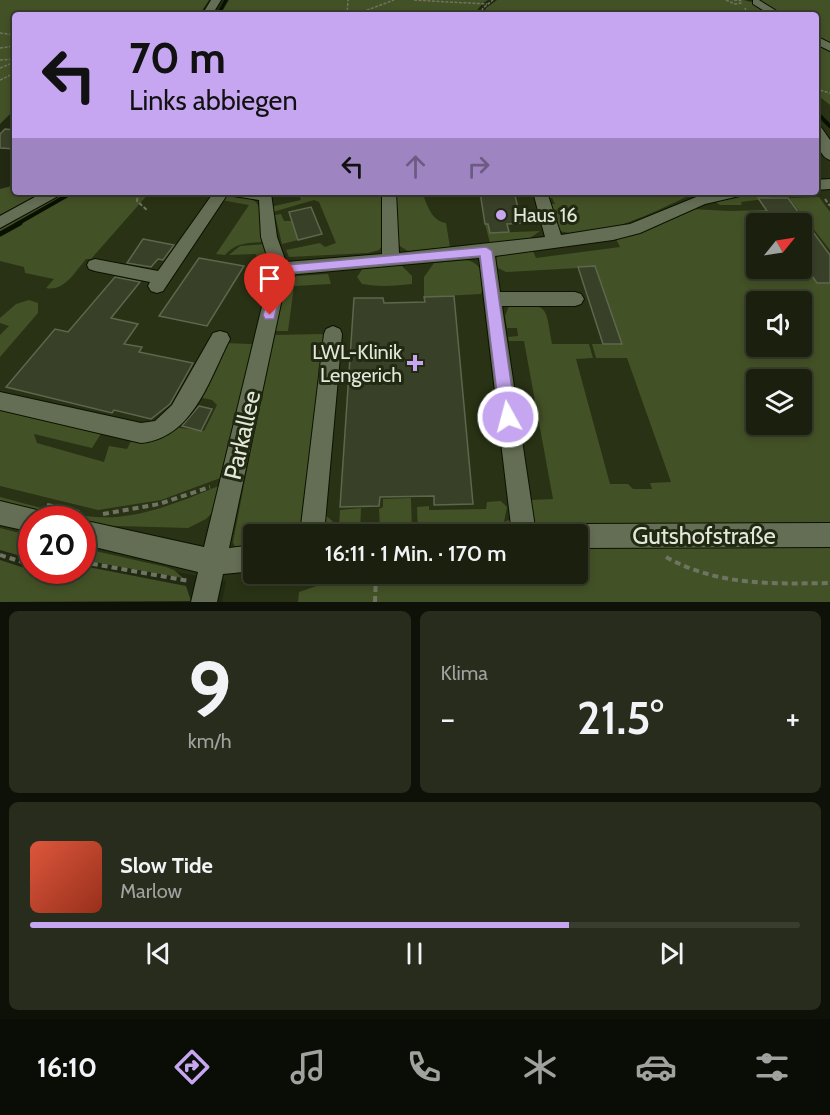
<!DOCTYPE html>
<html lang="de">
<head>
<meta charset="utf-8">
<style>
	:root { --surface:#1a1f0e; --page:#272c1c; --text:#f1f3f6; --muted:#9fa29e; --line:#383d2e; --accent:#c6a6f0 }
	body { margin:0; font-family:Cabin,sans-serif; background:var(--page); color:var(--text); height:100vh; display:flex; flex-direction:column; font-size:22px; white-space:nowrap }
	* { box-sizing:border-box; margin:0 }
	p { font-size:20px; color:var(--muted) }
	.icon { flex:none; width:33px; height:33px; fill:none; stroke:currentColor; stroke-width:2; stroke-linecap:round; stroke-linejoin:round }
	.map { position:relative; height:602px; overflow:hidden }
	.details { display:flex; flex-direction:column; gap:9px; padding:9px; background:#0e1108; flex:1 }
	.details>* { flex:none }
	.top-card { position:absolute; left:12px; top:12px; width:807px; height:183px; border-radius:6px; box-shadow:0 3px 9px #0003,0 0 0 2px var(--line); background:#c6a6f0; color:#111; overflow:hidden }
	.needle { width:39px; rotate:60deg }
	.controls { position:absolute; left:746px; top:213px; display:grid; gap:12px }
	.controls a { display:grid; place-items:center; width:66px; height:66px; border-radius:6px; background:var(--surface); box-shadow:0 3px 9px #0003,0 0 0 2px var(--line); font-size:30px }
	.speed { position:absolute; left:18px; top:506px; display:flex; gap:12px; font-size:30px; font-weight:700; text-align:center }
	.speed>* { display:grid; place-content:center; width:78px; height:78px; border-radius:50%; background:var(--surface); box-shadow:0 3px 9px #0003,0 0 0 2px var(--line); line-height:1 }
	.speed .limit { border:9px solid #d22; background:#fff; color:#111 }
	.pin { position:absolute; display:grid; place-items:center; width:51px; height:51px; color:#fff; margin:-62px -26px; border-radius:50% 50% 50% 0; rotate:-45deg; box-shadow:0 0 6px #0007 }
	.pin .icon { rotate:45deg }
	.me { position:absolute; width:66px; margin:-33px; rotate:353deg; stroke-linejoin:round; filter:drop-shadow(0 0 4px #0008) }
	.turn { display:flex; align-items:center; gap:21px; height:126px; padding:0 18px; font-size:27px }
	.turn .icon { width:78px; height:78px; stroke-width:2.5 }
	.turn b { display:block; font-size:42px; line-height:51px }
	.lanes { display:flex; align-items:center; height:57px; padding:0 18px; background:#0003; justify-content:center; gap:30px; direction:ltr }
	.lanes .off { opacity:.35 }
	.big { font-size:45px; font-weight:600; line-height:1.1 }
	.details .widget { flex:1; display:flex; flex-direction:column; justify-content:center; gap:9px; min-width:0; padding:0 21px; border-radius:9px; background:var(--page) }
	.details .dial { align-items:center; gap:0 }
	.dial b { font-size:78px; line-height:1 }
	.song { display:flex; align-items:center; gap:18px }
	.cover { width:72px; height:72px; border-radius:9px; background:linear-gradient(135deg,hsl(10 70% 55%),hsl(10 70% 35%)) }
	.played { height:6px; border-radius:3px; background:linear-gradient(90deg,var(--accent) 70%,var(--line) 70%) }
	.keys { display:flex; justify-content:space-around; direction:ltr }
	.heat { display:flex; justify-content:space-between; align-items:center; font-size:33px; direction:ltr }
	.details .tiles { flex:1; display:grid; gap:9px; grid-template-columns:1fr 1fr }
	.widget:last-child { grid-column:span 2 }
	.trip { position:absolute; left:243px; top:524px; width:345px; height:60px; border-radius:6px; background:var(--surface); box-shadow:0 3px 9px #0003,0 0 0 2px var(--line); font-weight:600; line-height:60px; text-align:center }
	.dock { display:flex; height:96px; justify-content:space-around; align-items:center; background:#0a0c06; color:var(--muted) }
	.dock .icon { width:42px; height:42px }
	.dock .on { color:var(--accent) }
	.dock b { font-size:27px; color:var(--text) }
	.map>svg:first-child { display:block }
	.built { fill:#293214; fill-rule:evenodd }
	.green { fill:#435126; fill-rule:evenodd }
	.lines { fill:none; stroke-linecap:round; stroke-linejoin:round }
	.stream-far2 { stroke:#0a1000; stroke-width:3 }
	.stream-far1 { stroke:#0a1000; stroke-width:4 }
	.stream { stroke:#0a1000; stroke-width:5 }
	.building { fill:#384028; stroke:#5e674d; stroke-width:1.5 }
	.minor-casing { stroke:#0b1200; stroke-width:2 }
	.path-far2 { stroke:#6e7461; stroke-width:1.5; stroke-dasharray:3 1.5; stroke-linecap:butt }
	.path-far1 { stroke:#6e7461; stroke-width:2; stroke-dasharray:4 2; stroke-linecap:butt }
	.path { stroke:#6e7461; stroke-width:4; stroke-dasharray:6 4; stroke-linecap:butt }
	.minor { fill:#646e54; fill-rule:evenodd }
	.route { fill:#c6a6f0; stroke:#816c9c; stroke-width:1.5 }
	.poi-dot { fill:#c6a6f0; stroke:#222912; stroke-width:2 }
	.labels { text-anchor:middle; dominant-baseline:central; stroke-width:6; stroke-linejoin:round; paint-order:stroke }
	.poi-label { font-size:20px; fill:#e2e7d9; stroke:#222912; text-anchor:start }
	.near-street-label { font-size:24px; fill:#e2e7d9; stroke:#222912 }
</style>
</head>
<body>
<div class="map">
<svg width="830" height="602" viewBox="0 0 830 602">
	<rect width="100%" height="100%" fill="#222912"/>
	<!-- built -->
	<path class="built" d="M816 94 830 105V602H222L226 581 83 555 82 519H32L31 545 0 539V246L99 192H816ZM756 224H801V268H756ZM756 302H801V346H756ZM756 380H801V424H756ZM254 534H578V573H254Z"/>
	<!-- green -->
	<path class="green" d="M0 0H209L199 15H15V109L0 124Z
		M229 0H488L483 3 473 15H220Z
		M497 0H744L751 2 753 0H830V105L816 94V15H484L486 8Z
		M15 185V192H45L0 215V189Z
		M66 192H150L91 259H86C75 272 64 292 46 288L54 279 25 273 24 267 0 261V229Z
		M275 192H381L383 245 379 250 368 253 289 257 286 250 320 243 325 247 336 243 319 202 314 200 273 212 274 206 301 200 298 192 274 197Z
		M393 192H422C427 204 431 221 446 223L450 247 408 251 398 245Z
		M547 192H687L688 196C657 211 591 244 557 230L555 223H558L551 204H555L552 198H548Z
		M761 192 771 198 741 202 742 205H720L713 200Z
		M229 195C272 199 255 209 264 242 248 243 236 242 225 255L216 254 249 205 221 200Z
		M819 197 830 212V250L789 198Z
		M692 209 730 211 766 210 768 212 765 213 773 223 756 224V268H801V264L830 283V602H298L299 592 355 573H578V534H468L472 532 418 534 417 507 429 506V510L486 509 487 502 501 501 507 507 504 522 527 513 529 500 553 499 524 341H509L508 337 518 336 517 328H507L505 316 509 306C550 303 545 306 552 344H589L593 358 576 359 610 484H628L633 489H652L650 483 671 482 627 358H596L592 344H621L595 267 506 272 498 268 495 260 499 255 532 249 536 258 620 247 616 239 640 233ZM756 302H801V346H756ZM756 380H801V424H756Z
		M281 214 284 221H292L298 240 282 244 275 215Z
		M485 224H489L490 233 540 231 530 238 490 243Z
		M265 244 269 260 267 275 254 282 246 281 258 262 256 254 229 255 240 246Z
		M466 260C483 263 486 279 481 294L424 297V277L434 263Z
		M401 265 412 276V284C395 286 380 287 362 284L357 277 363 268Z
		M328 274 331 284 294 286 288 331H274L285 283 297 276Z
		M29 300 38 303V313L0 357V335L9 326 0 323V318L16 304Z
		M322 334 326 338 303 529 299 534H254L253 547H235L233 542 273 335Z
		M224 343 252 344 223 477 161 500 98 510 0 486V409L102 432 92 448 34 434 37 443 104 462 109 446 127 449 132 439 177 425 180 428 204 431 217 405 212 400 193 396Z
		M221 485 214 511 206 519 188 528 83 525 82 519H57L0 505V497C31 505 63 515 96 517 139 520 182 501 221 485Z
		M411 498 412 533 386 534V529H380L379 509 383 507V499Z
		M361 508 360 534H322V512L339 527 340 510Z
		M0 528 31 536V559L0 550Z
		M82 548 166 567 174 570 183 578 83 560Z
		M0 560 37 572 82 570 83 566 186 586 191 601 0 602Z"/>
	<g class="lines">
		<!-- stream-far2 -->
		<path class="stream-far2" d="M218 15 226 0"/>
		<!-- stream-far1 -->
		<path class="stream-far1" d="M816 112 830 126
			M17 224 73 192"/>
		<!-- stream -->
		<path class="stream" d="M0 234 20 223"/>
	</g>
	<!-- building -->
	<path class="building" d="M5 129 15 130V149L0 148V134Z
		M480 192H514L522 223 507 224 509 232 490 233 488 224H485Z
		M758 198H788L830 255V283H817L805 266H801V224H776Z
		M311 207 322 234 298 240 289 212Z
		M143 239 174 245 163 260 158 259 151 267 127 263Z
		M199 258 244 266 207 326 159 316Z
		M595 266 622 344H603L578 267Z
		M115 277 140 282 111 318 138 324 124 344 142 347 139 352 193 363 170 404 151 419 114 410 112 413 6 387 55 329 68 332Z
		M454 296 473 504 434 505V496L380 497 379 506 340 507 354 298H383L384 303 425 302 424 297Z
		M199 406 212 409 201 431 182 426Z"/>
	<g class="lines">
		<!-- minor casing -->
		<g class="minor-casing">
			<path id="minor" d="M211 0H221L212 15H202Z
				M753 0H759L783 15H771L753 4Z
				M816 36 830 43V51L816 44Z
				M816 126 821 127 830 140V160C818 156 816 138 816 126Z
				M830 179V189L816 190V180Z
				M44 192H62L60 195 0 228V216Z
				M214 192 271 193 277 237 286 262 382 254V192H396L399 253 545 237 533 192H547L561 235 630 224 701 195 716 192H746L744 195 705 204 640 233 613 240 495 256 500 292H575L581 294 584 299 581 304 575 306H502L536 534H512L479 258 287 275 229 548 254 545V571L223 574 217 602H191L198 572 82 544V520L204 547 271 269 261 237 259 200 227 195 163 291 157 293 151 291 148 286 150 282 95 271 89 269 87 265 89 261 95 259 158 271Z
				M333 326 340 329 342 334 324 534H300L324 334 326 329Z
				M220 331 227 333 230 339C209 380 193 438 141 443L0 410V392L141 423 155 421 172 405 213 333Z
				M0 501 41 511 44 519H32V532L0 525Z
				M830 523V547L578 548V534H566L569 527 578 524Z"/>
		</g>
		<!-- path-far2 -->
		<path class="path-far2" d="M414 0 487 4
			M726 0 735 4 742 3
			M734 0 743 1
			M745 8 747 15
			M347 15 348 0
			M354 15 394 0
			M480 15 483 8 493 0
			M0 33 15 35
			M0 48 15 46
			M0 60 15 59
			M0 68 15 62
			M0 80 15 73
			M816 89 830 93"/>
		<!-- path-far1 -->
		<path class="path-far1" d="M138 192 137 201 147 210
			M825 199 830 206"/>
		<!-- path -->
		<path class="path" d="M47 505 79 512
			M103 514 159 504 210 487
			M0 555 32 565
			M666 557C718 586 772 584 830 583
			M82 562 189 581
			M375 602 376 573"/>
		<!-- minor -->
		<use href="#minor" class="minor"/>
	</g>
	<!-- route -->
	<path class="route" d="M486 247 492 251 516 417 514 422 508 424 502 422 500 417 480 256 286 273 274 319H265L263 315 276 266Z"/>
	<!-- markers -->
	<g class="poi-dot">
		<circle cx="501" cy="215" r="6"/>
		<path d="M412 354h6v6h6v6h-6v6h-6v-6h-6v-6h6z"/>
	</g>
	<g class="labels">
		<!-- poi labels -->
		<g class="poi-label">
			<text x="513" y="215">Haus 16</text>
			<text x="402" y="352" text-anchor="end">LWL-Klinik<tspan x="402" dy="23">Lengerich</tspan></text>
		</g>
		<!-- near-street labels -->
		<g class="near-street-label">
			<text transform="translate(242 435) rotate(-77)">Parkallee</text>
			<text x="704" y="535">Gutshofstraße</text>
		</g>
	</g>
</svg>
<div class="controls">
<a><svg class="needle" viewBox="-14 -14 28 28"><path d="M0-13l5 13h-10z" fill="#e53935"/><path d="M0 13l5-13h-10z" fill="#9fa29e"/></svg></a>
<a><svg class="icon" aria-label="sound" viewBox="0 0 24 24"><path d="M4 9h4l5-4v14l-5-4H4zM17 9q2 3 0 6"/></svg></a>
<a><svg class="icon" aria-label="layers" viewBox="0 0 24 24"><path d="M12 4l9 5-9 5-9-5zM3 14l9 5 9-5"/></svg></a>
</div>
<div class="speed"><div class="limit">20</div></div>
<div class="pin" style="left:270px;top:315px;background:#d93025"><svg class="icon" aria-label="arrive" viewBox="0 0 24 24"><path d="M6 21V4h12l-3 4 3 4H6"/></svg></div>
<svg class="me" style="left:508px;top:417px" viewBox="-20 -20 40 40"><circle r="17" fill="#c6a6f0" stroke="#fff" stroke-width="3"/><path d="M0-11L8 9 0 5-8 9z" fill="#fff"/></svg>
<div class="trip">16:11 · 1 Min. · 170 m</div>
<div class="top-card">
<div class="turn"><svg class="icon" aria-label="left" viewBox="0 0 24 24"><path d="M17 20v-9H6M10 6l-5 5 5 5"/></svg><div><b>70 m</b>Links abbiegen</div></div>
<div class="lanes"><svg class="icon" aria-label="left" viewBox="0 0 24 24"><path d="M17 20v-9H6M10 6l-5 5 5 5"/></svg><svg class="icon off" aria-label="ahead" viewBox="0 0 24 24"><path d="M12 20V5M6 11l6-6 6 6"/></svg><svg class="icon off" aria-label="right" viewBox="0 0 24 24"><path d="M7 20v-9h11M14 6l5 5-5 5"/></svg></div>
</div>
</div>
<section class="details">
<div class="tiles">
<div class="widget dial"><b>9</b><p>km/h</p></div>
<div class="widget"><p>Klima</p>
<div class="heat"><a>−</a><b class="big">21.5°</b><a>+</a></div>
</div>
<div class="widget">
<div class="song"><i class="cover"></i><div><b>Slow Tide</b><p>Marlow</p></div></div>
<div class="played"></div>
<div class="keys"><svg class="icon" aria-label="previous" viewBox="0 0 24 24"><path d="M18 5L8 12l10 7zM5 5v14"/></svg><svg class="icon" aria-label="pause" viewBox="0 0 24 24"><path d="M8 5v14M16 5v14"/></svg><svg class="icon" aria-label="next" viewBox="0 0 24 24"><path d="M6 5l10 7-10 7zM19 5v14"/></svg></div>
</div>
</div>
</section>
<nav class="dock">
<b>16:10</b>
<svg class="icon on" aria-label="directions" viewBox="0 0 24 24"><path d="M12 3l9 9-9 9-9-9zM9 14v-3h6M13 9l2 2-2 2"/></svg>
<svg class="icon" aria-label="music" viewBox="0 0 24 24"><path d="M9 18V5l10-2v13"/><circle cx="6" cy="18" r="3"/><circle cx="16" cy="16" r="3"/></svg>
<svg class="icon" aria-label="phone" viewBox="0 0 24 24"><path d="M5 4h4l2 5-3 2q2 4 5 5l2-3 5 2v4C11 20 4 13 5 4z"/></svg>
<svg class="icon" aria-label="climate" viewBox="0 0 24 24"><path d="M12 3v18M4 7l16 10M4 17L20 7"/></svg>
<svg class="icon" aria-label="car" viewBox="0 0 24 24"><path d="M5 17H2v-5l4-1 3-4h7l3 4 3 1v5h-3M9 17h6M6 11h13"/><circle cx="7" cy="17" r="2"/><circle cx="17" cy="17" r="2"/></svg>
<svg class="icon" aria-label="filters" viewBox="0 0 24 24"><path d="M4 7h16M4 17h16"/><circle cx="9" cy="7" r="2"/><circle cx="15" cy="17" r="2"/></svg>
</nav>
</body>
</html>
